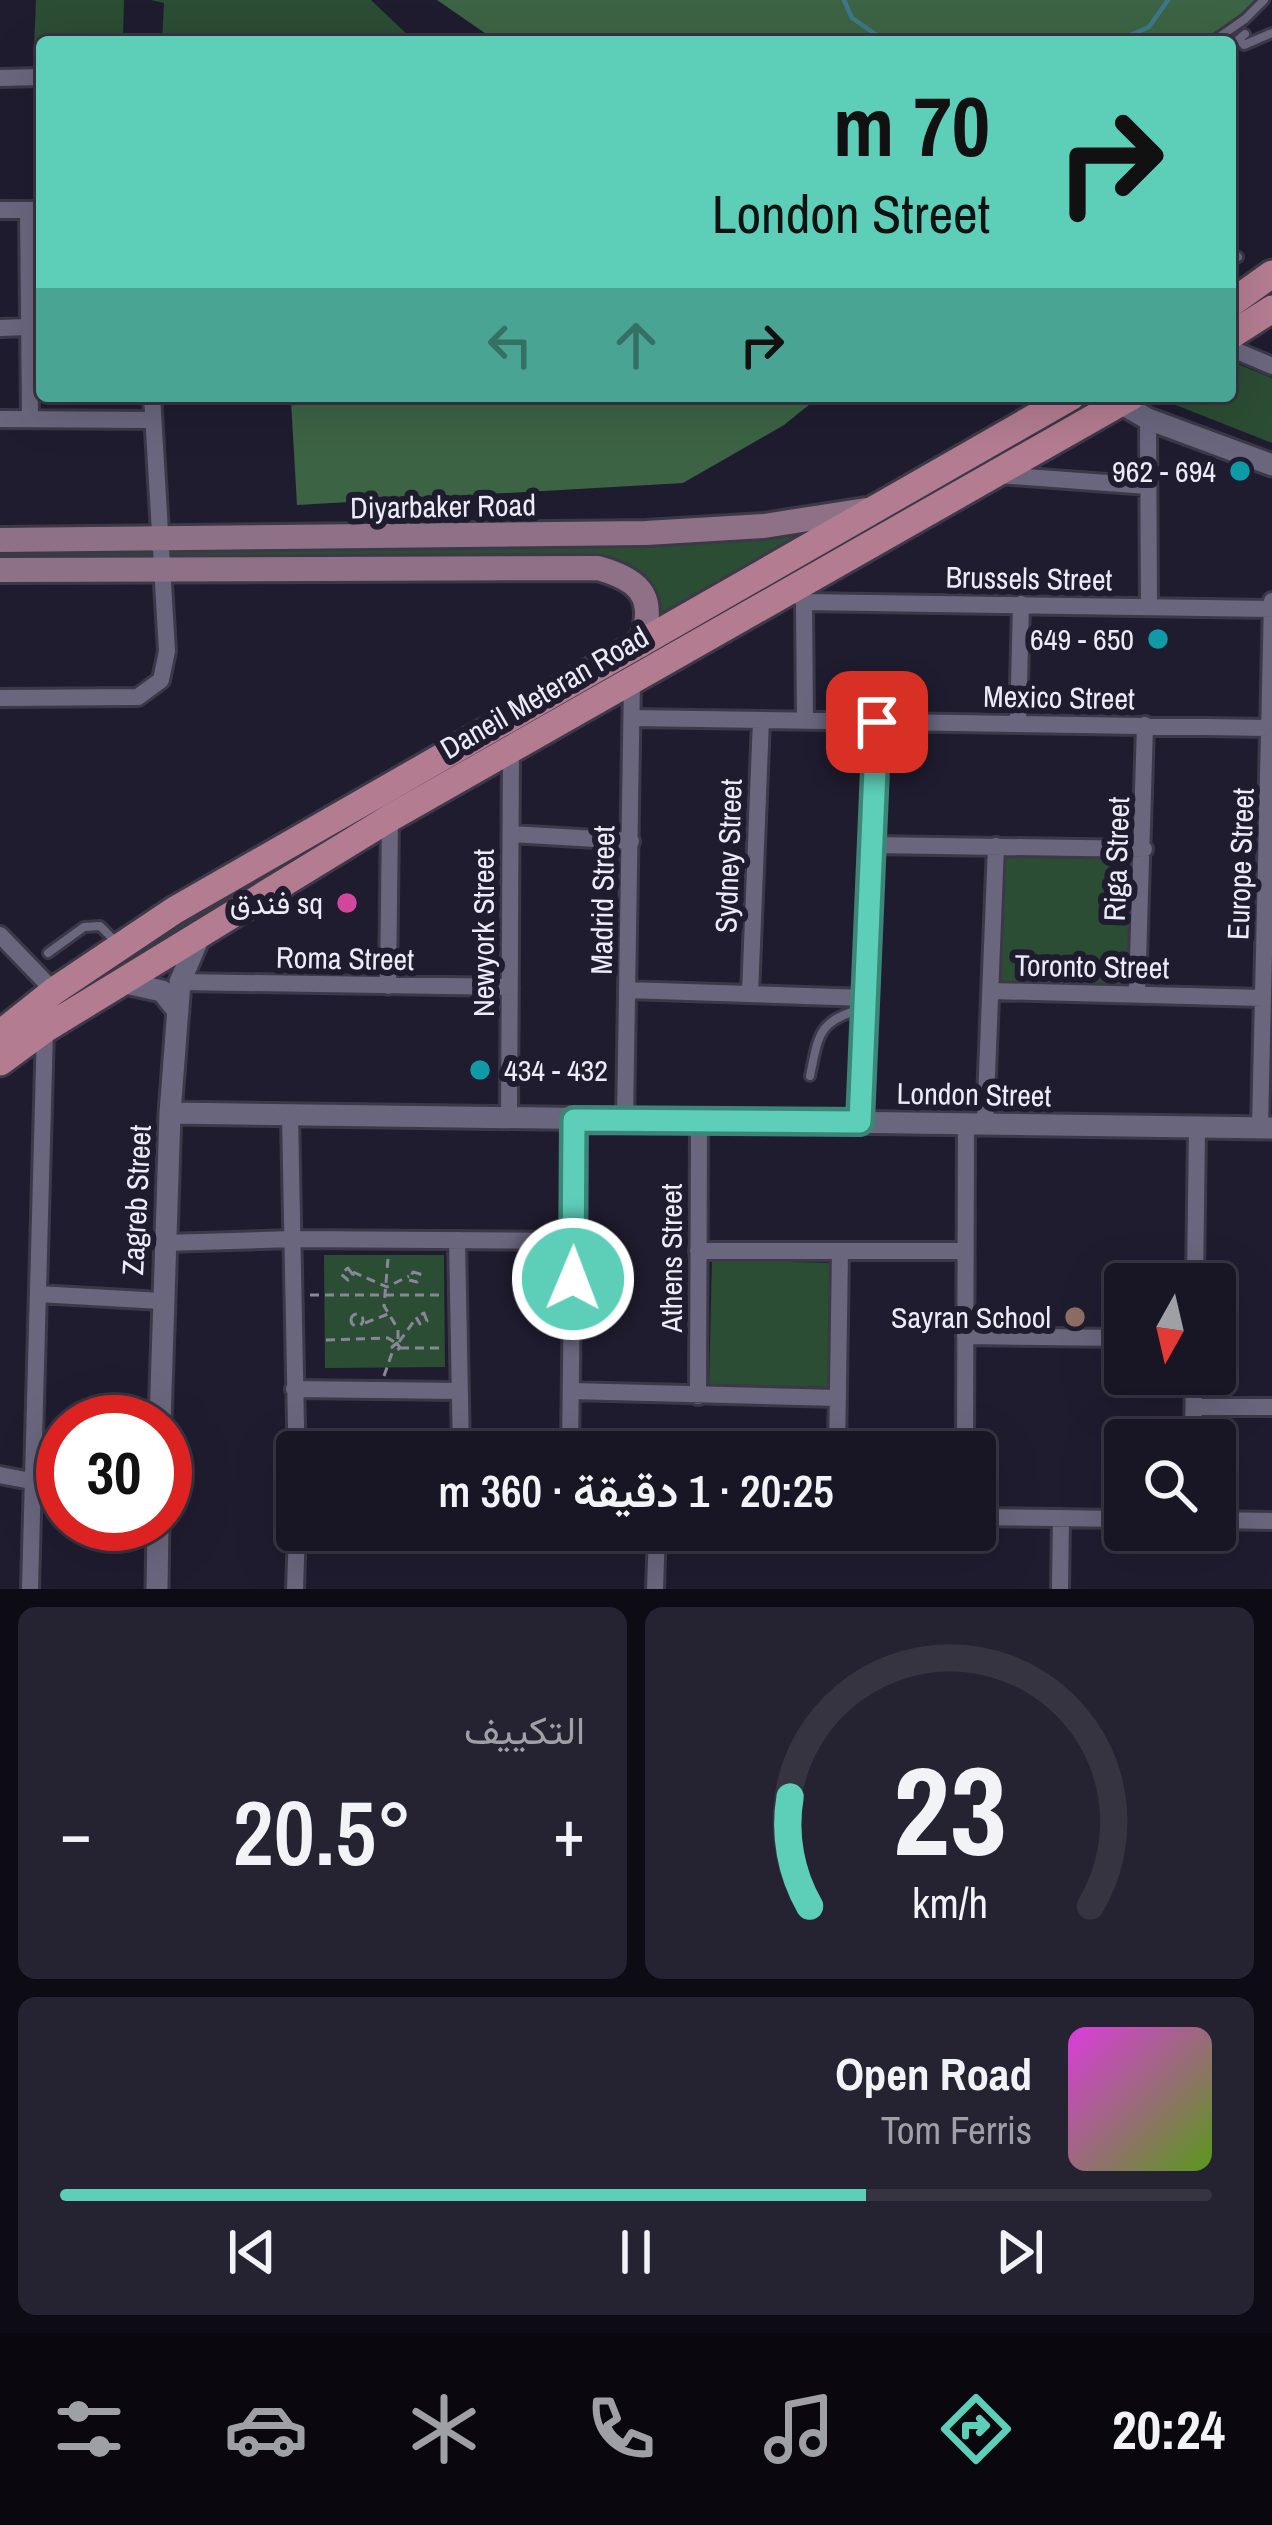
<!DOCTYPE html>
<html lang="ar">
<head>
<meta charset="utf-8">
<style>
	:root { --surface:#181524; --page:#252231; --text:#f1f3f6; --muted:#9f9fa6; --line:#363441; --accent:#5dceb8 }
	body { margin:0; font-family:"Archivo Narrow",Vazirmatn,sans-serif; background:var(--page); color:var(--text); direction:rtl; height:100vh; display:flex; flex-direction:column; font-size:45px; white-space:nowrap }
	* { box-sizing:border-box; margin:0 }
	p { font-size:39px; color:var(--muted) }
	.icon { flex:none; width:66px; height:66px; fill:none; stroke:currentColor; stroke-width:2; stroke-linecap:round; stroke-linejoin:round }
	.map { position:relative; height:1589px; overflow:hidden; direction:ltr }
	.sheet { display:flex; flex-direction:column; gap:18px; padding:18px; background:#0d0c14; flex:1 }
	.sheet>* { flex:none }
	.top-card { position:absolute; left:36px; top:36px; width:1200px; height:366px; border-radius:12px; box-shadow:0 12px 48px #0002,0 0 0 3px var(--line); direction:rtl; background:#5dceb8; color:#111; overflow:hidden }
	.needle { width:78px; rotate:188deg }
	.controls { position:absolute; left:1104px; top:1263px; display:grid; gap:24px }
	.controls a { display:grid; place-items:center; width:132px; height:132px; border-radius:12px; background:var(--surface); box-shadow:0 12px 48px #0002,0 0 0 3px var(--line); font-size:60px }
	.speed { position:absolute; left:36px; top:1395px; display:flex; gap:24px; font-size:60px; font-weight:700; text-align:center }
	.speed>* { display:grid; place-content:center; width:156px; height:156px; border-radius:50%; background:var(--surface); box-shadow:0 12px 48px #0002,0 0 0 3px var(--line); line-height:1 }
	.speed .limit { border:18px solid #d22; background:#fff; color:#111 }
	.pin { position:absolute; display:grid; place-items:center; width:102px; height:102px; color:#fff; margin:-51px; border-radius:24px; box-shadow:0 6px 18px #0006 }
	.me { position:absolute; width:132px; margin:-66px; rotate:1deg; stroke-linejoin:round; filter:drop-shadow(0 0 9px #0008) }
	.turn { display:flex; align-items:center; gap:42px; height:252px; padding:0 48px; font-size:54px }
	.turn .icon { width:156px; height:156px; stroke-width:2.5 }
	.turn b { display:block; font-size:84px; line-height:102px }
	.lanes { display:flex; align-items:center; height:114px; padding:0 48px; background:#0003; justify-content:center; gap:60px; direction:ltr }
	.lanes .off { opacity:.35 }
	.big { font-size:90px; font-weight:600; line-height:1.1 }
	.sheet .card { flex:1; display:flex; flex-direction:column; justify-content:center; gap:18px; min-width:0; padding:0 42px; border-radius:18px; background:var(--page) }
	.sheet .dial { align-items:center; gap:0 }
	.dial svg { height:312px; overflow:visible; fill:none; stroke:var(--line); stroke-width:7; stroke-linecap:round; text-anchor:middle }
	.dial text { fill:var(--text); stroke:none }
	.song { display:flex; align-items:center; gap:36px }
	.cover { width:144px; height:144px; border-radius:18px; background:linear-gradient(135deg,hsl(300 70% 55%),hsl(90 70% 35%)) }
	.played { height:12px; border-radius:6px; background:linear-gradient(90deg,var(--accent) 70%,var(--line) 70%) }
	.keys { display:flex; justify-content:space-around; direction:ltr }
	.heat { display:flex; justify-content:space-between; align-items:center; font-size:66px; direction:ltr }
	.sheet .tiles { flex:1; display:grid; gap:18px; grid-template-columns:1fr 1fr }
	.card:last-child { grid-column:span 2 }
	.trip { position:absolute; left:276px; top:1431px; width:720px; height:120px; border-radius:12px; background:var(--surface); box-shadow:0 12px 48px #0002,0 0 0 3px var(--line); font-weight:600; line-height:120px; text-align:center; direction:rtl }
	.tabs { display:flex; height:192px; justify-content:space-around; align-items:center; background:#0a080e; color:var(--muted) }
	.tabs .icon { width:84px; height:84px }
	.tabs .on { color:var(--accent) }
	.tabs b { font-size:54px; color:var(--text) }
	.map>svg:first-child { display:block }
	.green { fill:#2b4d33 }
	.forest { fill:#3c6344 }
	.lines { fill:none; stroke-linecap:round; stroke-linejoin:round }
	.stream { stroke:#3c7888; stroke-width:4.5 }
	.service-casing { stroke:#3c3848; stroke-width:14 }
	.minor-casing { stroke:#3c3848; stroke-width:22 }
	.tertiary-casing { stroke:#3c3848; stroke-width:27 }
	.secondary-casing { stroke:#3c3848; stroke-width:30 }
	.primary-casing { stroke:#3c3848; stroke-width:33 }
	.path { stroke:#898797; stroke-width:3; stroke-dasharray:9 6; stroke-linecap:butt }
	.service { stroke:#6a667e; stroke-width:8 }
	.minor { stroke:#6a667e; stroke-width:16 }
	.tertiary { stroke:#6a667e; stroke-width:21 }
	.secondary { stroke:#8f7187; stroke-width:24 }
	.primary { stroke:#b47c91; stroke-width:27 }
	.route-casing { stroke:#3c8678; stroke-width:30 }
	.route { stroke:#5dceb8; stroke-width:21 }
	.culture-dot { fill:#0f9aa8; stroke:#201c30; stroke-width:4.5 }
	.hotel-dot { fill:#d1479c; stroke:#201c30; stroke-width:4.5 }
	.education-dot { fill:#8d6e63; stroke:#201c30; stroke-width:4.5 }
	.labels { text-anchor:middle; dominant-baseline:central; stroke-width:12; stroke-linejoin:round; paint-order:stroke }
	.poi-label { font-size:30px; fill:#ecebf8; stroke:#201c30; text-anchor:end }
	.street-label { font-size:30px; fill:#ecebf8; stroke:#201c30 }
</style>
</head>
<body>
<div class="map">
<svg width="1272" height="1589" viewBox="0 0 1272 1589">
	<rect width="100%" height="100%" fill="#201c30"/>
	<!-- green -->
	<path class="green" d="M36 0H124L123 39 67 34 68 42H42V48H34Z
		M151 0H371L415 42H162L164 3Z
		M1230 361 1272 378V443L1153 396H1230Z
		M1076 396H1128L191 937 0 1036 93 967 671 629 616 573 0 570V540L840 516Z
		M996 846 1144 849 1137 993 992 991Z
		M324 1255H444L445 1367 325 1368Z
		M712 1260 833 1263 831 1387 709 1385Z"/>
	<!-- forest -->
	<path class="forest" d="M437 0H1268L1254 17 1218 42H498Z
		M304 396H820L784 425 683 483 297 505 291 401Z"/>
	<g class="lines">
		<!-- stream -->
		<path class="stream" d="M844 0 852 18 887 42
			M1114 42 1149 27 1168 0"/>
		<!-- service casing -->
		<g class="service-casing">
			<path id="service" d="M1245 34 1239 39 1244 45 1272 33
				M1212 42 1245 19 1264 0
				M1230 261 1238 257
				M48 953 84 927 100 926 115 941
				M810 1076C819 1033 818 1021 864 1008"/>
		</g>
		<!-- minor casing -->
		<g class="minor-casing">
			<path id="minor" d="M0 78 42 77
				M0 210H42
				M28 210 30 419
				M0 328 27 327
				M1230 348 1272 366
				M0 419 152 420
				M1148 419 1149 607
				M999 475 1148 486
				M794 586 804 602 1272 609
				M804 602 805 720
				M0 698 138 697 161 680 167 651 152 396
				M632 718 1269 728
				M1018 724 1021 604
				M511 834 631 841
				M872 845 1144 849
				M0 935 54 991
				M180 982 510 987
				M388 986 390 818
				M627 990 865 998
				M992 991 1263 998
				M1137 993 1145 725
				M750 994 761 720
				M290 1115 297 1477
				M509 1118 511 749
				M625 1120 632 681
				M860 1122 877 721
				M985 1124 996 846
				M1260 1128 1272 601
				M457 1240 461 1452
				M165 1243 292 1239 574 1241
				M698 1251H965
				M1195 1284 1197 1127
				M38 1294 161 1301
				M965 1336 1125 1338
				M294 1389 459 1391
				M571 1391 837 1398
				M698 1396 699 1121
				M1194 1407H1272
				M1193 1440 1194 1374
				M570 1452 574 1120
				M837 1452 840 1251
				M965 1452 966 1124
				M0 1475 31 1481
				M975 1517 1125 1519
				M1215 1520 1272 1521
				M30 1589 45 1029
				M295 1589 297 1530
				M655 1589 657 1530
				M1060 1589 1061 1518"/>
		</g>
		<!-- tertiary casing -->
		<g class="tertiary-casing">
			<path id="tertiary" d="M1120 403 1148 419 1272 465
				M121 982 162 991 178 1011
				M170 1113 1272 1128
				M160 1422 170 1113 180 982 200 935
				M157 1589 158 1524"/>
		</g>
		<!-- secondary casing -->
		<g class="secondary-casing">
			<path id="secondary" d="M0 540 646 533 764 526 866 510
				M0 570 598 568C644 581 656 599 641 645"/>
		</g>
		<!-- primary casing -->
		<g class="primary-casing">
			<path id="primary" d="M1230 304 1272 274
				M1230 336 1272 309
				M0 1034 54 991 175 910 1072 396
				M0 1062 45 1029 390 818 1132 396"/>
		</g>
		<!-- path -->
		<path class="path" d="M388 1259 384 1306 398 1329V1344
			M348 1268 353 1275 348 1280 341 1274Z
			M353 1272 387 1287 409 1276
			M413 1272 420 1274 417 1282 409 1280Z
			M310 1295H444
			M424 1313 427 1321 420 1324 416 1317Z
			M351 1320a6 6 0 1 1 12 0a6 6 0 1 1-12 0Z
			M365 1323 388 1314
			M326 1340 388 1338 396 1343
			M399 1342 414 1321
			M397 1343 400 1348 395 1351 392 1347Z
			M400 1348H440
			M384 1376 393 1350"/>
		<!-- service -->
		<use href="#service" class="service"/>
		<!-- minor -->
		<use href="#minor" class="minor"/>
		<!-- tertiary -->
		<use href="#tertiary" class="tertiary"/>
		<!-- secondary -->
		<use href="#secondary" class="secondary"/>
		<!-- primary -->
		<use href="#primary" class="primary"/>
	</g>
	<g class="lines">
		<!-- route casing -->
		<g class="route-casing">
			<path id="route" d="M573 1279 574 1120 860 1122 877 722"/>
		</g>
		<!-- route -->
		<use href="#route" class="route"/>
	</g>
	<!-- markers -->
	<g class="culture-dot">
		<circle cx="1240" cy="471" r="12"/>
		<circle cx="1158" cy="639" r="12"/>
		<circle cx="480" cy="1070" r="12"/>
	</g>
	<circle class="hotel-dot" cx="347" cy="903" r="12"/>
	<circle class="education-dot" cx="1075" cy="1317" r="12"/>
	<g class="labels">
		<!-- poi labels -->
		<g class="poi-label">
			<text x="1216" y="471">962 - 694</text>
			<text x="1134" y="639">649 - 650</text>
			<text x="323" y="903">فندق sq</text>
			<text x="504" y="1070" text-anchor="start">434 - 432</text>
			<text x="1051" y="1317">Sayran School</text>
		</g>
		<!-- street labels -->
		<g class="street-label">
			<text transform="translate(443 506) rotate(-1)">Diyarbaker Road</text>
			<text transform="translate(1029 578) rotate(1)">Brussels Street</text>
			<text transform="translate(544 692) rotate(-30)">Daneil Meteran Road</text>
			<text transform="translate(1059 697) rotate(1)">Mexico Street</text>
			<text transform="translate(728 856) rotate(-88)">Sydney Street</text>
			<text transform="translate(1116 859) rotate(-88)">Riga Street</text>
			<text transform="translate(1240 864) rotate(-88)">Europe Street</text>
			<text transform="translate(602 900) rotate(-89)">Madrid Street</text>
			<text transform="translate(483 933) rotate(-90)">Newyork Street</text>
			<text transform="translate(345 958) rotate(1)">Roma Street</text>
			<text transform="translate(1092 966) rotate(1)">Toronto Street</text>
			<text transform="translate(974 1094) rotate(1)">London Street</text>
			<text transform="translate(136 1200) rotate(-87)">Zagreb Street</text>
			<text transform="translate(671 1258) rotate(-90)">Athens Street</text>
		</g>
	</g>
</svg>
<div class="controls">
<a><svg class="needle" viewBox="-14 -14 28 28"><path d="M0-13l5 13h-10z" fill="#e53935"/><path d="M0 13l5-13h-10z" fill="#9f9fa6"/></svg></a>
<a><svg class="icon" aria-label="search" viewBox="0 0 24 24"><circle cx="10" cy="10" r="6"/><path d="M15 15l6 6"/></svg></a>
</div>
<div class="speed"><div class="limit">30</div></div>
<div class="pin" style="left:877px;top:722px;background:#d93025"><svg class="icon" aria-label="arrive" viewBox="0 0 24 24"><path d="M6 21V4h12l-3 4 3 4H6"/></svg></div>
<svg class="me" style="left:573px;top:1279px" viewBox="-20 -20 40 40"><circle r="17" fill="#5dceb8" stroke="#fff" stroke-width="3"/><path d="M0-11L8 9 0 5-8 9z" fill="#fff"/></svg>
<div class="trip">20:25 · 1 دقيقة · 360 m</div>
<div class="top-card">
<div class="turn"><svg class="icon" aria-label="right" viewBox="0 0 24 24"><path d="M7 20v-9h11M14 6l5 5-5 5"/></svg><div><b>70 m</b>London Street</div></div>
<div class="lanes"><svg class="icon off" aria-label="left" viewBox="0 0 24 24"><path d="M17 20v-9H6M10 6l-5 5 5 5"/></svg><svg class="icon off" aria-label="ahead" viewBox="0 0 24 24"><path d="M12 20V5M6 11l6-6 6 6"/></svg><svg class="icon" aria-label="right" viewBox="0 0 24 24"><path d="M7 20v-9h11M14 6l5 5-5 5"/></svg></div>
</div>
</div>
<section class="sheet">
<div class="tiles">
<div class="card dial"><svg viewBox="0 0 100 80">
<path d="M14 69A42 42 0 1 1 86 69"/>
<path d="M14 69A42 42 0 0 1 9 41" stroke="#5dceb8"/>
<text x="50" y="56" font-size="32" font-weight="700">23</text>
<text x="50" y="72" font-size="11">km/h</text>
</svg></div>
<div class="card"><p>التكييف</p>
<div class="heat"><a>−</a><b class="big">20.5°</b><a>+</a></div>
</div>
<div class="card">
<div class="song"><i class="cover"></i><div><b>Open Road</b><p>Tom Ferris</p></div></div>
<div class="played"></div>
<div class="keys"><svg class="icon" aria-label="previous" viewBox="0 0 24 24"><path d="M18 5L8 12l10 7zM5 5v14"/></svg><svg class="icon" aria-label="pause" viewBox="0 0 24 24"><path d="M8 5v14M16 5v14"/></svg><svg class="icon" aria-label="next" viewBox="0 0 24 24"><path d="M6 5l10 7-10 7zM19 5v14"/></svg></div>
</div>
</div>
</section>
<nav class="tabs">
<b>20:24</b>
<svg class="icon on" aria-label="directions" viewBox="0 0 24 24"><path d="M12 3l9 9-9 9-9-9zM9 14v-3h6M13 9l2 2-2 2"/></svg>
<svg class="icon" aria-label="music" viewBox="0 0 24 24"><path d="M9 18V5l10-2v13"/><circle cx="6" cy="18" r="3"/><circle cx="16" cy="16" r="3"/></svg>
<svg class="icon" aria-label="phone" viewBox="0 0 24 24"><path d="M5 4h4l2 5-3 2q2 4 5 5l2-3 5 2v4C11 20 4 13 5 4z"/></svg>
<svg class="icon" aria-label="climate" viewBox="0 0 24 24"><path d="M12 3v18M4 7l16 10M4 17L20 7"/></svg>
<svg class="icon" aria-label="car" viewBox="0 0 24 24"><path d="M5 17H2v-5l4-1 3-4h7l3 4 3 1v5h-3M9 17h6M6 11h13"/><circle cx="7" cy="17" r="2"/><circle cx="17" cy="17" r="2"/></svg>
<svg class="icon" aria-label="filters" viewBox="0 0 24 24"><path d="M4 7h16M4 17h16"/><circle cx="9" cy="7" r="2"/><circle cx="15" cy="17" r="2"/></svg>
</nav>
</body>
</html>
